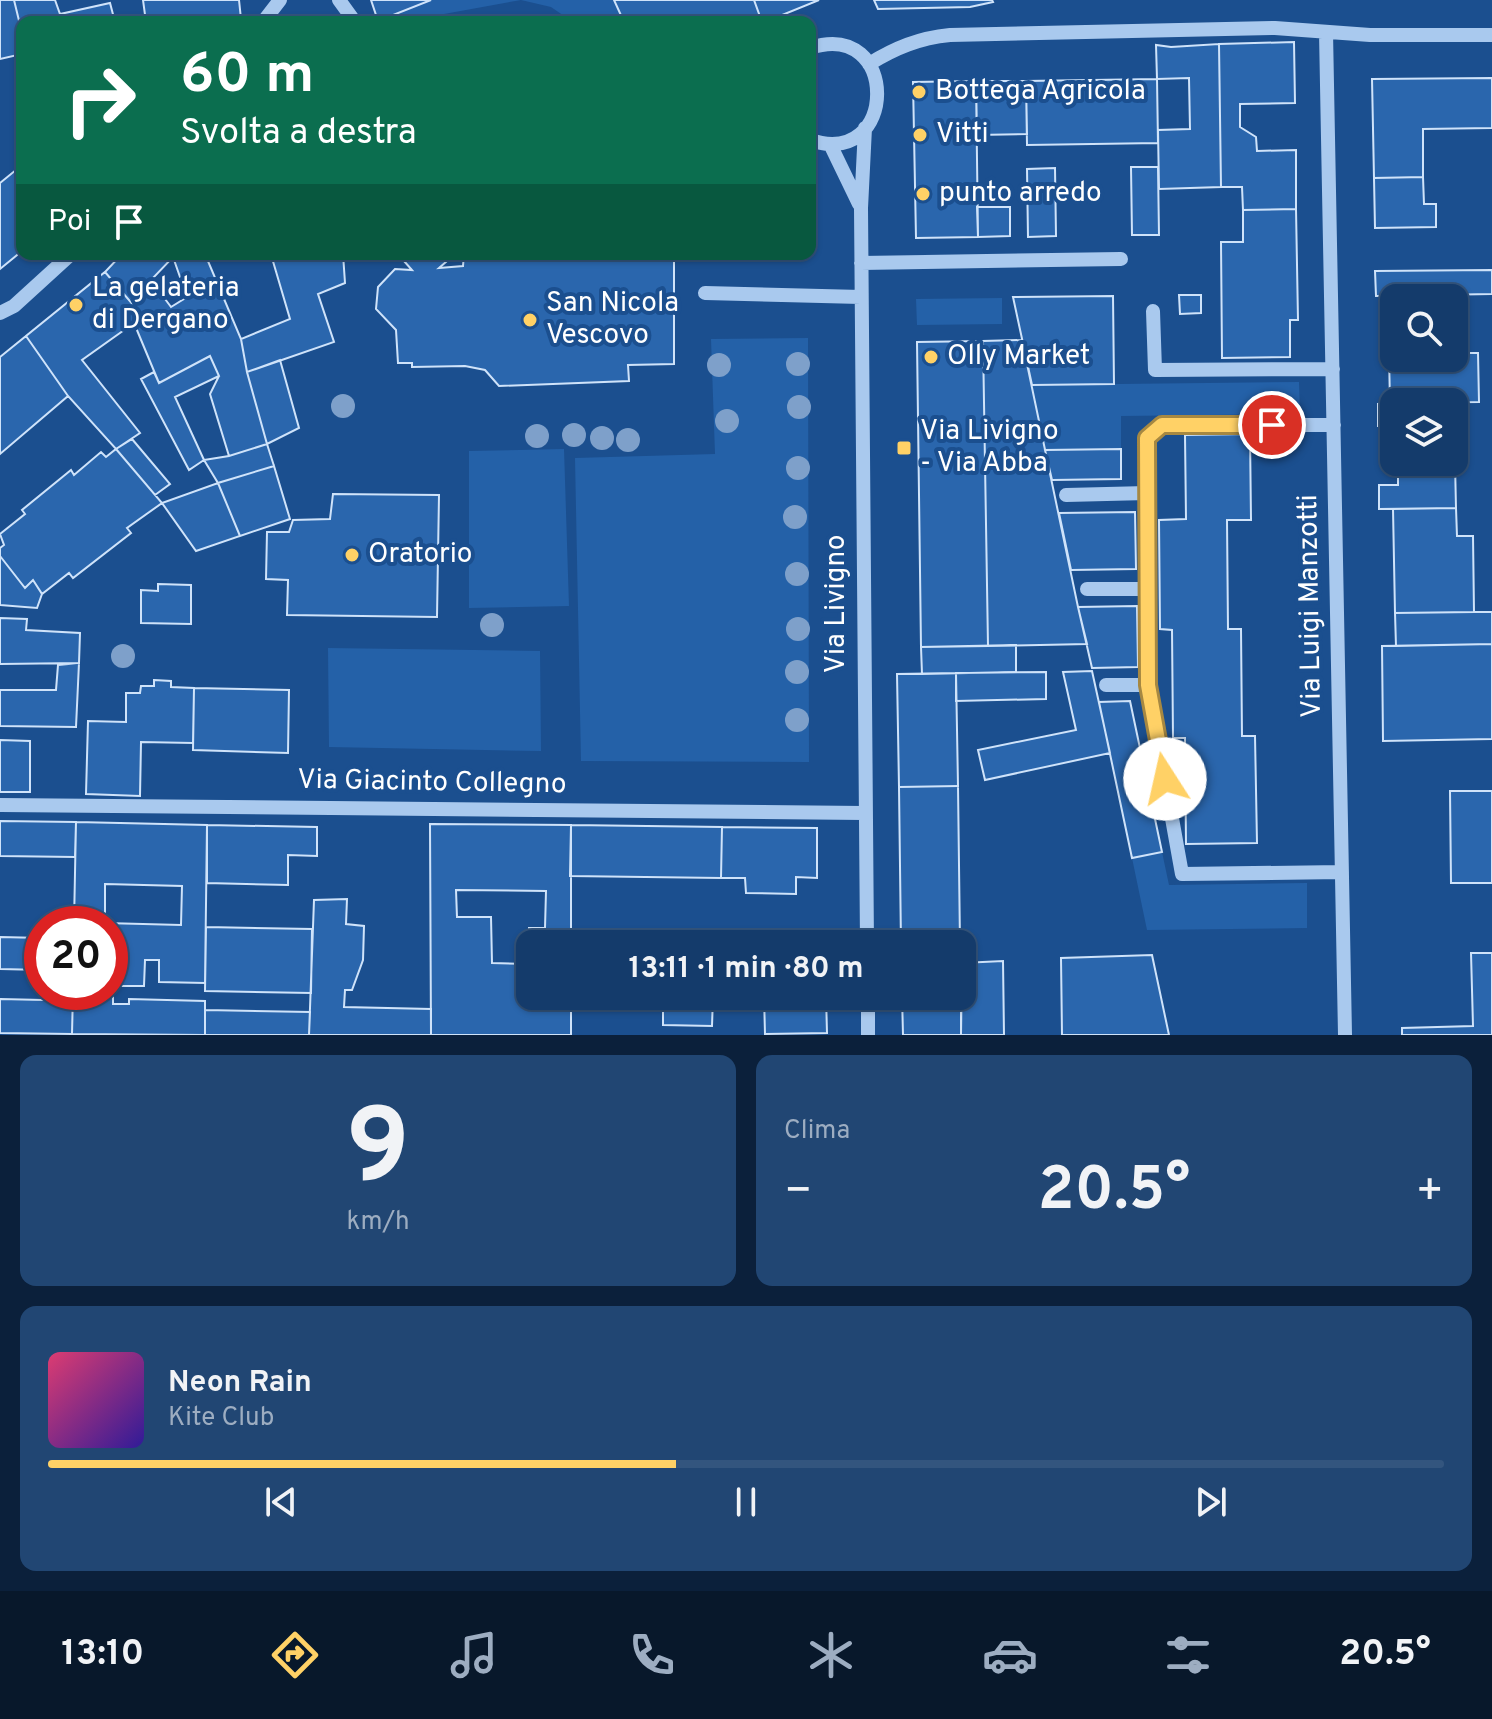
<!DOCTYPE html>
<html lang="it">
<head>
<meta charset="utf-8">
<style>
	:root { --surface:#143b6b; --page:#214673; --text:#f1f3f6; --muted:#9dadc1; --line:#33557e; --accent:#ffd166 }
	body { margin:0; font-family:Overpass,sans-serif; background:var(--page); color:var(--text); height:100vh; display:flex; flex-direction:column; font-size:30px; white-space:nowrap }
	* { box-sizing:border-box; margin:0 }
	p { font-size:26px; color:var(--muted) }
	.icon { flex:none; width:44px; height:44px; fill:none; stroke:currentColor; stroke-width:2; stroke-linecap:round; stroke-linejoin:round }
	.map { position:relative; height:1035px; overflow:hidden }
	.sheet { display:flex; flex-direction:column; gap:20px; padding:20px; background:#0b203b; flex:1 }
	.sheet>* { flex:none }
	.hud { position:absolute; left:16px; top:16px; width:800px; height:244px; border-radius:16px; box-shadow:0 2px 6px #0004,0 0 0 2px var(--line); background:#0b6e4f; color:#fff; overflow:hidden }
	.controls { position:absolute; left:1380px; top:284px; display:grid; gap:16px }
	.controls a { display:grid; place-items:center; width:88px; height:88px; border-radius:16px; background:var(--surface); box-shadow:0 2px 6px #0004,0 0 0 2px var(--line); font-size:40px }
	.speed { position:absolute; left:24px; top:906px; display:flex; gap:16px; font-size:40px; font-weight:700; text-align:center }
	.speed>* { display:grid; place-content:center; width:104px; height:104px; border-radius:50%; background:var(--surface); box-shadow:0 2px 6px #0004,0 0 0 2px var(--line); line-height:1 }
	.speed .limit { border:12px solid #d22; background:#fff; color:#111 }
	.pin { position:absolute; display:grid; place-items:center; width:68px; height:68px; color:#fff; margin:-34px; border:4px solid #fff; border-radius:50%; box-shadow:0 2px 8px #0007 }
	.me { position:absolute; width:88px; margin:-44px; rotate:350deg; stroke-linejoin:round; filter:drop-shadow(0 0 6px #0008) }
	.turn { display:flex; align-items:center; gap:28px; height:168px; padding:0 32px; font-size:36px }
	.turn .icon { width:104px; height:104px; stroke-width:2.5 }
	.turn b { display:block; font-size:56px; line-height:68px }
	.then { display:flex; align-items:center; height:76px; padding:0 32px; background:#0003; gap:16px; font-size:30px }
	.big { font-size:60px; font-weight:700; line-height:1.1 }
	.sheet .card { flex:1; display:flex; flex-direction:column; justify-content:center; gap:12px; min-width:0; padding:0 28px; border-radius:16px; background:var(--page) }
	.sheet .dial { align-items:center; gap:0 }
	.dial b { font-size:104px; line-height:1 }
	.song { display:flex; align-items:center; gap:24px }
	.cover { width:96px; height:96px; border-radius:12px; background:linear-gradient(135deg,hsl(340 70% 55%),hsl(250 70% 35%)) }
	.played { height:8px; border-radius:4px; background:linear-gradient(90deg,var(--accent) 45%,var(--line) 45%) }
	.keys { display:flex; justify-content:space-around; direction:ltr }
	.heat { display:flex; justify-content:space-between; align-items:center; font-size:44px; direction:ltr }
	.sheet .tiles { flex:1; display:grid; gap:20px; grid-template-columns:1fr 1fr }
	.card:last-child { grid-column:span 2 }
	.trip { position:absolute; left:516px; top:930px; width:460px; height:80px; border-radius:16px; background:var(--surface); box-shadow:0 2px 6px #0004,0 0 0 2px var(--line); font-weight:700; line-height:80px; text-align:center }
	.tab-bar { display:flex; height:128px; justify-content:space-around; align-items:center; background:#08182b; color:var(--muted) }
	.tab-bar .icon { width:56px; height:56px }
	.tab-bar .selected { color:var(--accent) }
	.tab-bar b { font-size:36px; color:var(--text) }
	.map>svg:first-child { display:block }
	.green { fill:#2461a8 }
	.building { fill:#2a66ad; stroke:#cfe3fa; stroke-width:2; fill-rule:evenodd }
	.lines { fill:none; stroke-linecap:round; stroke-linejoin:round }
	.minor { stroke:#a9c9ee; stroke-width:14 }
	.tree { fill:#7ea0ca }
	.route-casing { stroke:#a68842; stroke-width:20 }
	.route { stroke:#ffd166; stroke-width:14 }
	.poi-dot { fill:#ffd166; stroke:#1b4f8f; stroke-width:3 }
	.labels { text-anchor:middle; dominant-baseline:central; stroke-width:8; stroke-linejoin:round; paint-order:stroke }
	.poi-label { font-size:28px; fill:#fff; stroke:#1b4f8f; text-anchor:start }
	.street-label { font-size:28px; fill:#fff; stroke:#1b4f8f }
</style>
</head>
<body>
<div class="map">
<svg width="1492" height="1035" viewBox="0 0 1492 1035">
	<rect width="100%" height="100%" fill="#1b4f8f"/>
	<!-- green -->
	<path class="green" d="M431 0H614L624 22H573L551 7 521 0 400 22 378 21Z
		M495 14 544 18 550 22H429Z
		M1002 298V324L917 325 916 299Z
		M808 338 809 762 581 761 575 458 715 454 711 339Z
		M1299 382 1300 414 1121 416V449L1045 450 1032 385Z
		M564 449 569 606 469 608V451Z
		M328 648 540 651 541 751 329 747Z
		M1162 852 1169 885 1307 883V928L1147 930 1132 858Z"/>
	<!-- building -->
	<path class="building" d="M0 0H14L22 33V54L0 59Z
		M14 0H55L60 14 110 3 115 22H22V33Z
		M143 0H239L241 19 146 22Z
		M371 0H431L378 21Z
		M614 0H754L762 22H624Z
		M754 0H819L765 22H762Z
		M874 0H992L993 2 970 7 878 9Z
		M1294 42 1295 103 1240 104V127L1256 137 1257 151 1296 150V209L1243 210 1242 187H1221L1219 44Z
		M1219 44 1221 187 1159 189 1158 130 1190 129 1189 78 1157 79 1156 45 1171 47Z
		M1492 78V128L1423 129V177L1374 178 1372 79Z
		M1157 79 1158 143 1027 145 1026 81Z
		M976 81H1026L1027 134 977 135Z
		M976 81 978 237 916 238 913 82Z
		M22 165V251L0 269V183Z
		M1131 167H1158L1159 235H1132Z
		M1055 168 1056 236 1028 237 1027 169Z
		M1423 177 1424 204H1436V227L1375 228 1374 178Z
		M977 207H1010V236L978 237Z
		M1296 209 1298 320H1290V357L1222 358 1221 242H1243V210Z
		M122 254H205L241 339 247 372 267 444 229 456 210 394 219 376 210 356 159 383 134 323 135 307 105 272ZM173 257 187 297 171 307 151 280Z
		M284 254H343L345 283 318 294 334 342 247 372 241 339 290 319 272 258Z
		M404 254H447V261L439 268 463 266 464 254H674V364L628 365 629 381 499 386 485 370 465 366 412 367V363H398L396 330 376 309 378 287 395 269 412 270 404 261Z
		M1492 270V294L1376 296 1375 271Z
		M105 272 135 307 134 323 82 360 140 433 116 449 68 396 26 336Z
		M1179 295H1201V313L1180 314Z
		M1113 296 1114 384 1032 385 1013 297Z
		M26 336 68 396 0 454V357Z
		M1022 340 1078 607 1087 644 988 646 983 341Z
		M983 341 988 646 921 647 917 342Z
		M1454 353H1478L1479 402 1390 403 1389 354H1394V358H1454Z
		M210 356 219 376 175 397 204 460 189 470 141 379 154 372 159 383Z
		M280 360 299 428 267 444 247 372Z
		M1390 403H1394V426H1378V404Z
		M1454 418 1456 508 1379 509V485H1398V462H1454Z
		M1250 434 1251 520H1227L1228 629H1241L1242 736H1255L1257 843 1186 844 1185 738H1173L1172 630 1160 629 1159 520 1186 519 1185 435Z
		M132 439 170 484 155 495 116 449Z
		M267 444 274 466 218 483 204 460 229 456Z
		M116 449 162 503 127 528 131 533 73 578 69 573 42 594 33 580 25 588 0 556V548L4 545 0 534 25 514 22 510 71 470 74 475 101 452 106 457Z
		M1121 449V479L1052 480 1045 450Z
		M274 466 290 519 240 536 218 483Z
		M218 483 240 536 196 551 162 503Z
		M333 494 439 495 437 617 287 615 288 580 266 579 267 532H289L293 520 330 519Z
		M1456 508 1457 536H1473L1474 612 1395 613 1393 509Z
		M1135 512 1136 569 1071 570 1059 513Z
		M0 556 25 588 33 580 42 594 37 608 0 605Z
		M158 584 191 585V624L141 623V590L158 591Z
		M1137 606 1138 667 1092 668 1078 607Z
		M1474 612H1492V644L1396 646 1395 613Z
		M0 618 27 619 26 630 80 633 79 663 0 664Z
		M1492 644V739L1383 741 1382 646Z
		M1016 645V672L922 674 921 647Z
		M79 663 76 727 0 726V690H56L58 665Z
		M1092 671 1110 753 985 780 978 750 1076 730 1063 672Z
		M1046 672V699L956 701V673Z
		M956 673 958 786 899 787 897 674Z
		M154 680 171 681V687L194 688 193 743 141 742 140 796 86 794 88 721 126 722V693H140L141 686H154Z
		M194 688 289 690 288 753 193 750Z
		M1130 701 1162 852 1132 858 1099 702Z
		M0 740 30 741V792H0Z
		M958 786 960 944H901L899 787Z
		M1450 791H1492V883H1451Z
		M0 821 76 822 75 857 0 856Z
		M76 822 207 825 205 983 159 982V960H145L144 986H113V1004H129V999L205 1001V1035L72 1034 73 992H110V924H74ZM105 884 182 886 181 925 105 923Z
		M430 824 571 825V944H530V996H571V1035H431ZM456 890 546 891 545 928H529L528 964 492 963 491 917H457Z
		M207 825 317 827V856L288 855V885L207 883Z
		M571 825 722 827 721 878 570 876Z
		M722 827 817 828V878L796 877V894L746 893 745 878H721Z
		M347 899 346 924 364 926 363 960 352 990H345L344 1007 431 1009V1035H309L314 900Z
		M206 927 312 929 311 993 205 991Z
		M824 934V944H763L762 935Z
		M0 937 42 938V970L0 969Z
		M1471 953H1492V1035H1402V1028L1473 1026Z
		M1152 955 1169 1035H1062L1061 958Z
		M1003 961 1004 1035H961L962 963Z
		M43 992H73L72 1034 0 1033V999L43 1000Z
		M663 996H713L712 1026 663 1025Z
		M764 996H826L827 1033 765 1034Z
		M902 996H961V1035H903Z
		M205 1010 310 1012 309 1035H205Z"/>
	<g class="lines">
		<!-- minor -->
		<path class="minor" d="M339 0 355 22
			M263 22 280 0
			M1326 32 1345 1035
			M810 48C900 18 899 170 810 140
			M869 64C895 48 919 38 950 35L1275 28 1370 35H1492
			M865 128 861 208 867 944
			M830 144 859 204
			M861 263 1121 259
			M705 293 861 297
			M1153 311 1155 370 1333 369
			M0 313 14 306 71 254
			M1334 425H1162L1147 438 1148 685 1182 874 1342 872
			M1066 495 1147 493
			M1087 589H1148
			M1106 685H1148
			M0 805 864 813
			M868 996V1035"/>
	</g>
	<!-- trees -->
	<g class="tree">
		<circle cx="798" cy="364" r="12"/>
		<circle cx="719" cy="365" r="12"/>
		<circle cx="343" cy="406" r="12"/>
		<circle cx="799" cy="407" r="12"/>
		<circle cx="727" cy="421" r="12"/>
		<circle cx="574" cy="435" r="12"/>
		<circle cx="537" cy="436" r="12"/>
		<circle cx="602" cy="438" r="12"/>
		<circle cx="628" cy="440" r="12"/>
		<circle cx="798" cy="468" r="12"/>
		<circle cx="795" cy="517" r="12"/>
		<circle cx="797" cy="574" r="12"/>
		<circle cx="492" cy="625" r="12"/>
		<circle cx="798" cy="629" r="12"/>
		<circle cx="123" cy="656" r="12"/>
		<circle cx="797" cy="672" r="12"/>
		<circle cx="797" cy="720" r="12"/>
	</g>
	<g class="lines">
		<!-- route casing -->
		<g class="route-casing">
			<path id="route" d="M1165 779 1148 685 1147 438 1162 425H1272"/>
		</g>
		<!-- route -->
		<use href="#route" class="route"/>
	</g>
	<!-- markers -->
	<g class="poi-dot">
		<circle cx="919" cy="92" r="8"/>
		<circle cx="920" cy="135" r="8"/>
		<circle cx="923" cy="194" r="8"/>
		<circle cx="76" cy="305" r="8"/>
		<circle cx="530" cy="320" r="8"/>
		<circle cx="931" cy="357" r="8"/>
		<rect x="896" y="440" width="16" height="16" rx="4"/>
		<circle cx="352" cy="555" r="8"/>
	</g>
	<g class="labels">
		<!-- poi labels -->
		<g class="poi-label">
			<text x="935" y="92">Bottega Agricola</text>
			<text x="936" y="135">Vitti</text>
			<text x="939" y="194">punto arredo</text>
			<text x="92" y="289">La gelateria<tspan x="92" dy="32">di Dergano</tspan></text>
			<text x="546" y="304">San Nicola<tspan x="546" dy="32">Vescovo</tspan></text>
			<text x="947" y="357">Olly Market</text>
			<text x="920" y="432">Via Livigno<tspan x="920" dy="32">- Via Abba</tspan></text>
			<text x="368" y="555">Oratorio</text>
		</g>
		<!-- street labels -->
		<g class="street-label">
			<text transform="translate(837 604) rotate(-90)">Via Livigno</text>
			<text transform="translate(1311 606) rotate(-91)">Via Luigi Manzotti</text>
			<text transform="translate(432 783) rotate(1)">Via Giacinto Collegno</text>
		</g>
	</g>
</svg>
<div class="controls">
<a><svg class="icon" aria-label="search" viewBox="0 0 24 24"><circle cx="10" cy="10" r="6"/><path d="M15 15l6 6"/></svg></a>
<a><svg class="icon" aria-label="layers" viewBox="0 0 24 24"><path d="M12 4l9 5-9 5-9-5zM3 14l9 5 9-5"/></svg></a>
</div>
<div class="speed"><div class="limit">20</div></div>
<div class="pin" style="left:1272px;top:425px;background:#d93025"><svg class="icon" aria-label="arrive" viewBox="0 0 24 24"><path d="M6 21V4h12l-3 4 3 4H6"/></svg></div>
<svg class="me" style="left:1165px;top:779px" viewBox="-20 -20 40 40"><circle r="19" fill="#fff"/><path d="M0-13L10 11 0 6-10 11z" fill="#ffd166"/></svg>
<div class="trip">13:11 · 1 min · 80 m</div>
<div class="hud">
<div class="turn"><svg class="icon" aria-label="right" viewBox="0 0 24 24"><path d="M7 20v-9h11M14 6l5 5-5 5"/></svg><div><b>60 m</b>Svolta a destra</div></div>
<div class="then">Poi<svg class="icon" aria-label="arrive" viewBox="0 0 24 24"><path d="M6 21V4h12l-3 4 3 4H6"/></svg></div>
</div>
</div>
<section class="sheet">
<div class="tiles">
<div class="card dial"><b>9</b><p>km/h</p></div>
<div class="card"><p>Clima</p>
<div class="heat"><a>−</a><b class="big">20.5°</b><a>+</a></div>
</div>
<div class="card">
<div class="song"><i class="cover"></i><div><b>Neon Rain</b><p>Kite Club</p></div></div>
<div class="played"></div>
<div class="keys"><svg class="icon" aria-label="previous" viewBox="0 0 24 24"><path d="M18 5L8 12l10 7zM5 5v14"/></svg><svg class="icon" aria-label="pause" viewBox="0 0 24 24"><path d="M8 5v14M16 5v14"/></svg><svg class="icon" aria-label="next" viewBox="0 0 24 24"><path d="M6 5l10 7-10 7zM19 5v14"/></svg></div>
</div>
</div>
</section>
<nav class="tab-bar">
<b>13:10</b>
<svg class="icon selected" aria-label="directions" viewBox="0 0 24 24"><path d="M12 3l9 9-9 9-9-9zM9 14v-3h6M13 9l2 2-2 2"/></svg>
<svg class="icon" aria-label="music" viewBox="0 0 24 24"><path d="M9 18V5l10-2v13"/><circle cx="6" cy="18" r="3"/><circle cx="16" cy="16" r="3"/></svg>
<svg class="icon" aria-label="phone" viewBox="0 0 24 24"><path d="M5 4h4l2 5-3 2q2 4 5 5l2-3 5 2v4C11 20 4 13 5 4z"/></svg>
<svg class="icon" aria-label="climate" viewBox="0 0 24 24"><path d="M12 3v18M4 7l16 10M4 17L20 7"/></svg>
<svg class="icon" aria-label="car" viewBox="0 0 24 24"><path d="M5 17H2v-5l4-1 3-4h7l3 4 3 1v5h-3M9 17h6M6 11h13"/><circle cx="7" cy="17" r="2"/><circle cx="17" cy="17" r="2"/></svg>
<svg class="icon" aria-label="filters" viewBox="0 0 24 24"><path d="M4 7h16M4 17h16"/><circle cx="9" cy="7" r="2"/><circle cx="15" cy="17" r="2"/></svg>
<b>20.5°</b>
</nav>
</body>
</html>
